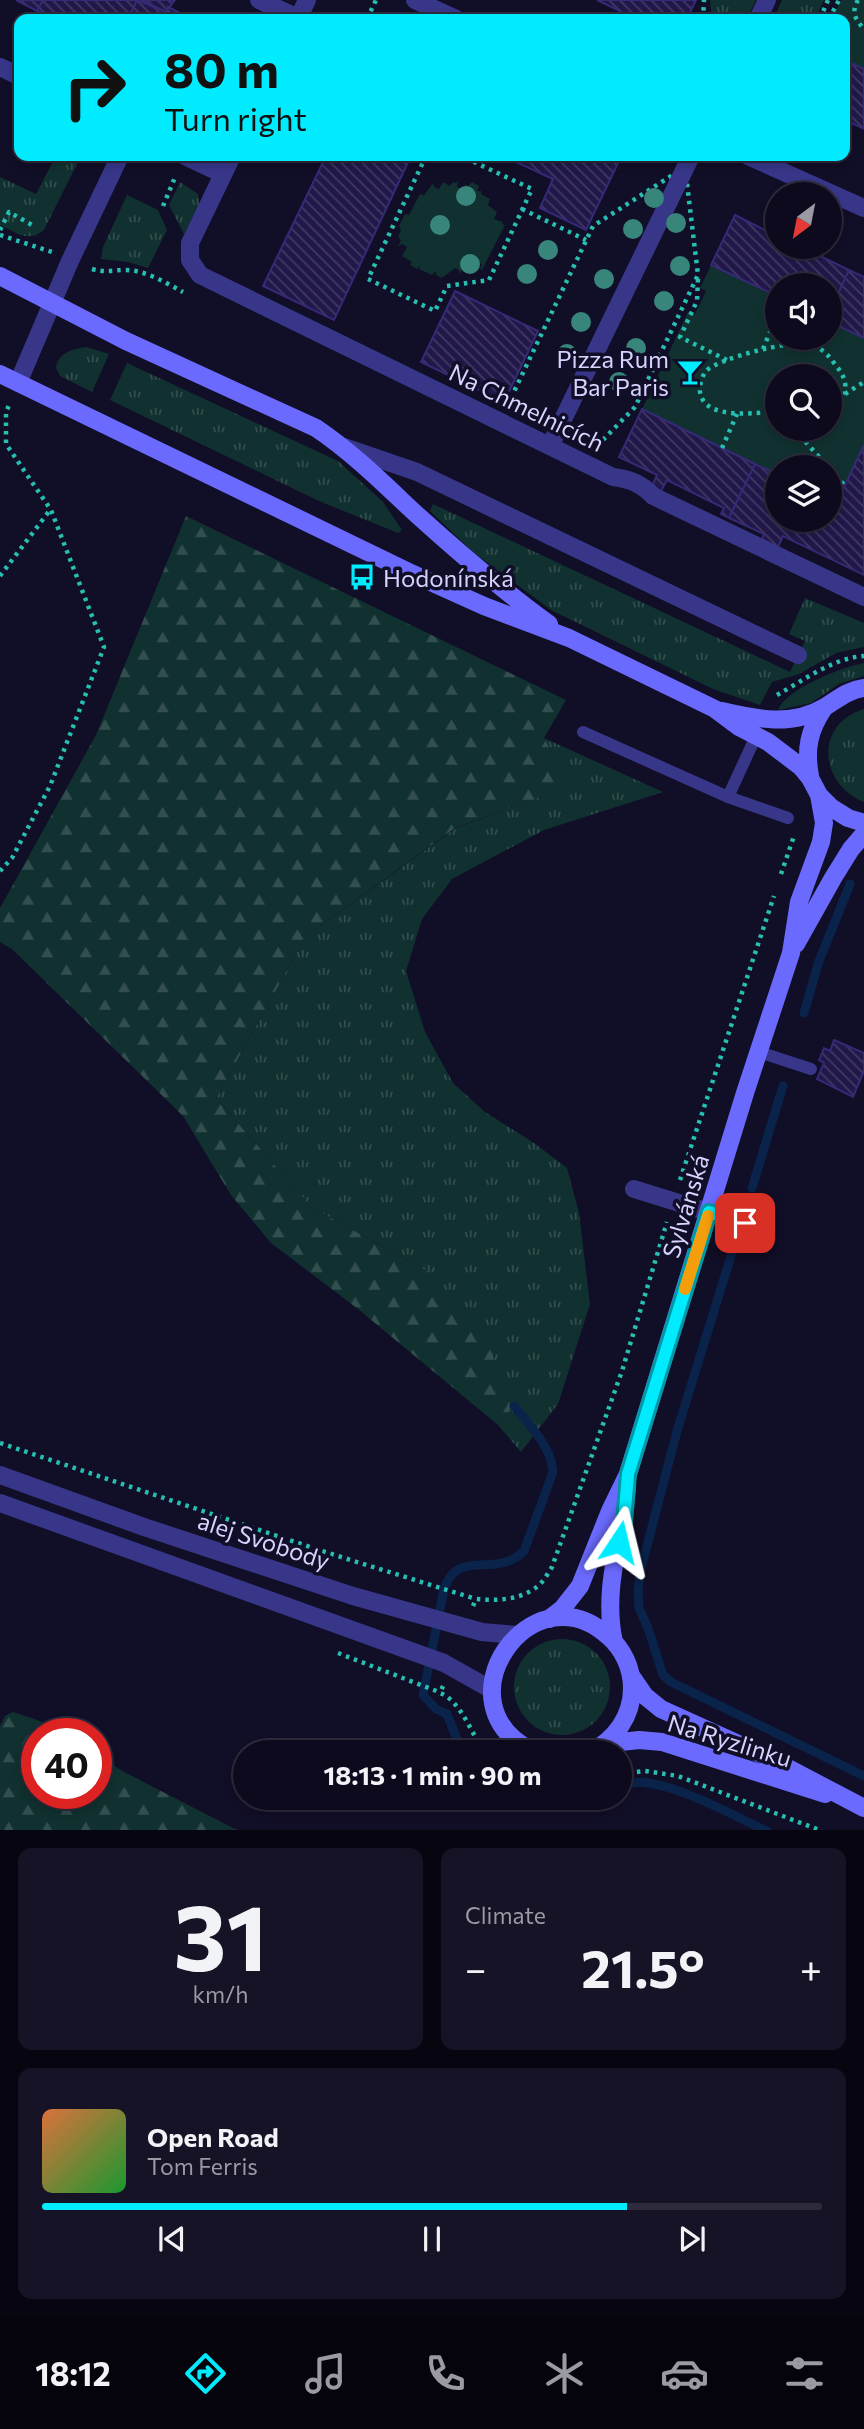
<!DOCTYPE html>
<html lang="en">
<head>
<meta charset="utf-8">
<style>
	:root { --surface:#0d0a1d; --page:#161326; --text:#f1f3f6; --muted:#9a9aa4; --line:#2d2b3b; --accent:#00ebfe }
	body { margin:0; font-family:Commissioner,sans-serif; background:var(--page); color:var(--text); height:100vh; display:flex; flex-direction:column; font-size:26px; white-space:nowrap }
	* { box-sizing:border-box; margin:0 }
	p { font-size:23px; color:var(--muted) }
	.icon { flex:none; width:38px; height:38px; fill:none; stroke:currentColor; stroke-width:2; stroke-linecap:round; stroke-linejoin:round }
	.map { position:relative; height:1830px; overflow:hidden }
	.drawer { display:flex; flex-direction:column; gap:18px; padding:18px; background:#070610; flex:1 }
	.drawer>* { flex:none }
	.top-card { position:absolute; left:14px; top:14px; width:836px; height:147px; border-radius:14px; box-shadow:0 4px 10px #0003,0 0 0 2px var(--line); background:#00ebfe; color:#111; overflow:hidden }
	.needle { width:46px; rotate:212deg }
	.buttons { position:absolute; left:765px; top:182px; display:grid; gap:14px }
	.buttons a { display:grid; place-items:center; width:77px; height:77px; border-radius:50%; background:var(--surface); box-shadow:0 4px 10px #0003,0 0 0 2px var(--line); font-size:35px }
	.speed { position:absolute; left:21px; top:1718px; display:flex; gap:14px; font-size:35px; font-weight:700; text-align:center }
	.speed>* { display:grid; place-content:center; width:91px; height:91px; border-radius:50%; background:var(--surface); box-shadow:0 4px 10px #0003,0 0 0 2px var(--line); line-height:1 }
	.speed .limit { border:10px solid #d22; background:#fff; color:#111 }
	.pin { position:absolute; display:grid; place-items:center; width:60px; height:60px; color:#fff; margin:-30px; border-radius:14px; box-shadow:0 4px 10px #0006 }
	.me { position:absolute; width:77px; margin:-38px; rotate:10deg; stroke-linejoin:round; filter:drop-shadow(0 0 5px #0008) }
	.turn { display:flex; align-items:center; gap:24px; height:147px; padding:0 35px; font-size:32px }
	.turn .icon { width:91px; height:91px; stroke-width:2.5 }
	.turn b { display:block; font-size:49px; line-height:60px }
	.big { font-size:52px; font-weight:700; line-height:1.1 }
	.drawer .widget { flex:1; display:flex; flex-direction:column; justify-content:center; gap:10px; min-width:0; padding:0 24px; border-radius:14px; background:var(--page) }
	.drawer .dial { align-items:center; gap:0 }
	.dial b { font-size:91px; line-height:1 }
	.song { display:flex; align-items:center; gap:21px }
	.cover { width:84px; height:84px; border-radius:10px; background:linear-gradient(135deg,hsl(20 70% 55%),hsl(130 70% 35%)) }
	.played { height:7px; border-radius:4px; background:linear-gradient(90deg,var(--accent) 75%,var(--line) 75%) }
	.keys { display:flex; justify-content:space-around; direction:ltr }
	.heat { display:flex; justify-content:space-between; align-items:center; font-size:38px; direction:ltr }
	.drawer .tiles { flex:1; display:grid; gap:18px; grid-template-columns:1fr 1fr }
	.widget:last-child { grid-column:span 2 }
	.trip { position:absolute; left:233px; top:1740px; width:399px; height:70px; border-radius:35px; background:var(--surface); box-shadow:0 4px 10px #0003,0 0 0 2px var(--line); font-weight:700; line-height:70px; text-align:center }
	.dock { display:flex; height:112px; justify-content:space-around; align-items:center; background:#05040c; color:var(--muted) }
	.dock .icon { width:49px; height:49px }
	.dock .selected { color:var(--accent) }
	.dock b { font-size:32px; color:var(--text) }
	.map>svg:first-child { display:block }
	.grass { fill:url(#grass-tufts) }
	.forest { fill:url(#forest-firs) }
	.green { fill:#10312f; fill-rule:evenodd }
	.lines { fill:none; stroke-linecap:round; stroke-linejoin:round }
	.stream { stroke:#09234b; stroke-width:9 }
	.building { fill:url(#building-back-hatch); stroke:#362976; stroke-width:2 }
	.path { stroke:#27bfb2; stroke-width:4.5; stroke-dasharray:3.5 5; stroke-linecap:butt }
	.lane { stroke:#373689; stroke-width:12 }
	.street { stroke:#373689; stroke-width:18 }
	.secondary { stroke:#6b6aff; stroke-width:18 }
	.tree { fill:#38857b }
	.route-casing { stroke:#0099a5; stroke-width:18 }
	.route { stroke:#00ebfe; stroke-width:12 }
	.slow { stroke:#f59e0b; stroke-width:12 }
	.labels { text-anchor:middle; dominant-baseline:central; stroke-width:7; stroke-linejoin:round; paint-order:stroke }
	.poi-label { font-size:24px; fill:#d7d3ff; stroke:#110e27; text-anchor:end }
	.street-label { font-size:24px; fill:#d7d3ff; stroke:#110e27 }
</style>
</head>
<body>
<div class="map">
<svg width="864" height="1831" viewBox="0 0 864 1831">
	<defs>
		<pattern id="grass-tufts" width="24" height="20" patternUnits="userSpaceOnUse" patternTransform="scale(1.75)"><rect width="24" height="20" fill="#10312f"/><path d="M3 7l-1-3M5 7V3M7 7l1-3M15 17l-1-3M17 17v-4M19 17l1-3" fill="none" stroke="#324e4e"/></pattern>
		<pattern id="forest-firs" width="22" height="20" patternUnits="userSpaceOnUse" patternTransform="scale(1.75)"><rect width="22" height="20" fill="#10312f"/><path d="M5 1l3.5 6h-7zM16 11l3.5 6h-7z" fill="#324e4e"/></pattern>
		<pattern id="building-back-hatch" width="6" height="6" patternUnits="userSpaceOnUse" patternTransform="scale(1.75)"><rect width="6" height="6" fill="#211849"/><path d="M-1 5l2 2M0 0l6 6M5-1l2 2" fill="none" stroke="#403964"/></pattern>
	</defs>
	<rect width="100%" height="100%" fill="#110e27"/>
	<!-- grass -->
	<path class="grass" d="M710 0H756L747 19H712Z
		M782 0H824L815 19H774Z
		M56 156H81L44 230C27 243 17 233 0 225V177L36 194Z
		M180 182 198 194 199 204 184 234 169 205Z
		M127 195 158 210 167 230 148 268 128 262 101 259 103 247Z
		M86 347 109 354 92 392 60 376 56 368C58 353 72 349 86 347Z
		M127 363 338 461 383 502 402 530 398 533 319 501 110 400Z
		M433 504 790 672 805 641 789 634 805 598 864 623V647L836 653 799 674 772 682 760 705 713 689 551 610 473 552 430 511Z
		M864 663V676L839 684 811 703 778 710C786 689 842 667 864 663Z
		M864 709V802C819 784 814 724 864 709Z
		M544 738 663 792 544 830 452 879 422 919 406 971 425 1032 453 1083 485 1112 534 1143 567 1168 579 1213 590 1304 558 1404 521 1452 498 1425 512 1407 427 1271 311 1207 216 1098 306 936 456 828 570 786Z
		M514 1687a48 48 0 1 1 96 0a48 48 0 1 1-96 0Z"/>
	<!-- forest -->
	<path class="forest" d="M186 516 566 700 544 738 571 786 455 828 306 936 216 1098 311 1207 427 1271 483 1330 512 1407 498 1425 358 1309 271 1243 231 1195 183 1116 12 949 0 942V908L96 735Z
		M13 1712 40 1721 63 1734H37V1794H96V1755L126 1773 237 1830H0V1726L5 1716Z"/>
	<!-- green -->
	<path class="green" d="M841 0H864V69L845 60V19H832Z
		M458 180 457 187 463 189 465 185 468 186 472 182 479 186 477 191H481V194L490 199 488 205 497 212 494 219 503 222 502 224 505 225 482 270 480 269 482 264 476 262 472 269 468 267 466 272 462 270 459 274V270L455 268 442 278 436 275V271L432 275 419 269 420 265 417 269 410 265 412 262 402 256 407 247 402 244 398 247 401 240 398 237 401 230 399 226 405 214 409 215 420 194 424 195 433 183 434 187 439 189 443 182 450 186 453 182 456 183Z
		M711 265 777 296V338H830V322L864 338V445L837 502 830 499V467H777V474L642 409 688 312 695 314 706 291 700 288ZM777 376H830V429H777Z"/>
	<g class="lines">
		<!-- stream -->
		<path class="stream" d="M804 1013 819 961 850 884
			M752 1188 783 1086
			M735 1243 677 1431 641 1569 638 1589 639 1608 648 1628 663 1675 671 1682 864 1776
			M462 1752 447 1714 436 1709 423 1695 444 1589C459 1546 495 1580 524 1551L553 1472C551 1446 530 1426 514 1406
			M620 1787C626 1785 634 1782 641 1782 679 1785 732 1815 767 1831
			M521 1797C545 1805 575 1808 599 1797"/>
	</g>
	<!-- building -->
	<path class="building" d="M16 0H43L37 11Z
		M43 0H137L128 19H56L37 11Z
		M137 0 166 12 168 7 188 17 187 19H128Z
		M141 0H175L166 12Z
		M597 0H696L687 19H637L629 16 628 19H615L620 11Z
		M845 60 864 69V129L845 120Z
		M326 156H411L334 320 263 286Z
		M503 156H614L620 159 586 230 540 208 553 179Z
		M735 215 777 236V247H800L805 249 806 247 816 249 825 247 822 257 849 270 830 311V285H777V296L711 265Z
		M849 270 864 277V338L830 322V311Z
		M455 291 538 331 504 402 421 362Z
		M642 409 755 464 729 518 721 514 724 508 667 480 661 491 652 486 657 475 619 457Z
		M864 445V575L783 536 778 547 760 543 764 534 729 518 755 464 777 474V520H830V499L837 502Z
		M834 1040 864 1053V1071L853 1097 817 1079 824 1063 819 1060 824 1048 830 1051Z"/>
	<g class="lines">
		<!-- path -->
		<path class="path" d="M858 0C851 12 855 19 864 29
			M367 19 376 0
			M703 19 704 0
			M820 19 828 0
			M829 19 839 0
			M426 156 368 279 435 311 447 286 489 280 532 189 461 156
			M685 167 698 275 635 407 599 444 510 400 593 226Z
			M163 206 176 175
			M522 209 586 240
			M0 230 9 212 32 225
			M0 235 52 252
			M92 269C105 273 113 270 125 270 146 270 166 283 183 292
			M698 279 697 301 680 337 729 361
			M763 349 777 315
			M845 394 864 382
			M777 411C758 413 704 421 700 392 699 386 702 376 706 371 719 358 791 340 809 344 820 347 828 354 834 363 843 374 848 382 844 397L835 404 830 405
			M794 429 828 467
			M722 448 737 414
			M830 469 845 486
			M0 576 50 510
			M777 695C804 680 833 658 864 656
			M0 871 12 858 50 786 104 647 51 510 6 444V412L10 403
			M781 874 794 836
			M680 1180 774 896
			M0 1443 325 1552 476 1599
			M473 1606 476 1599C497 1601 521 1600 538 1586 544 1581 548 1573 552 1567L622 1371 667 1222
			M338 1653 439 1692
			M443 1686 440 1693C460 1700 472 1734 484 1752
			M620 1774 645 1771 678 1776 822 1831"/>
		<!-- lane -->
		<path class="lane" d="M583 732 728 797 788 818
			M728 797 756 736
			M759 1052 811 1069"/>
		<!-- street -->
		<path class="street" d="M259 0 298 18
			M415 0 456 19
			M298 19 307 0
			M758 19 767 0
			M0 67 19 76
			M185 156 223 174
			M232 156 190 243V260L200 275 613 477C630 479 642 484 653 496L864 597
			M748 156 864 208
			M18 383 70 261 120 156
			M550 446 691 156
			M344 447 417 472 798 655
			M634 1189 763 1229
			M0 1475 144 1527 353 1596 482 1632 517 1635
			M0 1503 444 1663 492 1690"/>
		<!-- secondary -->
		<path class="secondary" d="M0 276 126 341 316 428C353 453 383 483 415 513 458 552 502 590 549 624
			M0 374 413 574 484 606 569 638 715 709 739 727 768 742 801 767 810 778 819 795 832 808 848 818 864 823
			M722 711C756 719 792 727 825 707 838 699 848 690 864 688
			M810 776C805 749 809 730 824 708
			M796 944 833 878 851 849 864 834
			M549 1619 562 1609 580 1586 610 1511 628 1474 745 1093 791 953 799 902 821 842 824 823 819 795
			M614 1642C602 1589 622 1539 627 1487
			M632 1677 645 1696 661 1709 765 1756 864 1808
			M603 1744 639 1740 662 1742 825 1794
			M534 1752C435 1704 532 1567 608 1636 623 1649 632 1668 632 1688 632 1717 615 1739 591 1752"/>
	</g>
	<!-- trees -->
	<g class="tree">
		<circle cx="466" cy="196" r="10"/>
		<circle cx="654" cy="198" r="10"/>
		<circle cx="676" cy="223" r="10"/>
		<circle cx="440" cy="225" r="10"/>
		<circle cx="633" cy="229" r="10"/>
		<circle cx="548" cy="250" r="10"/>
		<circle cx="470" cy="264" r="10"/>
		<circle cx="680" cy="266" r="10"/>
		<circle cx="527" cy="274" r="10"/>
		<circle cx="604" cy="279" r="10"/>
		<circle cx="664" cy="301" r="10"/>
		<circle cx="581" cy="322" r="10"/>
		<circle cx="636" cy="348" r="10"/>
		<circle cx="567" cy="354" r="10"/>
		<circle cx="619" cy="382" r="10"/>
	</g>
	<g class="lines">
		<!-- route casing -->
		<g class="route-casing">
			<path id="route" d="M619 1542 624 1522 628 1474 709 1212 745 1223"/>
		</g>
		<!-- route -->
		<use href="#route" class="route"/>
		<!-- slow -->
		<path class="slow" d="M685 1289 708 1216"/>
	</g>
	<!-- icons -->
	<defs>
		<g id="bar-bare" transform="scale(2.1)"><path d="M-6-5H6L.8 .8V4.5H3.5V6h-7V4.5H-.8V.8Z" fill="#00ebfe" stroke="#110e27" stroke-width="2.5" paint-order="stroke"/></g>
		<g id="bus-bare" transform="scale(2.1)"><path d="M-5-6H5V4H4V6H2V4H-2V6H-4V4H-5ZM-3.5-4V0h7V-4ZM-3.5 1.2v1.5H-2V1.2ZM2 1.2v1.5H3.5V1.2Z" fill="#00ebfe" stroke="#110e27" stroke-width="2.5" paint-order="stroke"/></g>
	</defs>
	<g fill-rule="evenodd">
		<use href="#bar-bare" x="690" y="372"/>
		<use href="#bus-bare" x="362" y="577"/>
	</g>
	<g class="labels">
		<!-- poi labels -->
		<g class="poi-label">
			<text x="669" y="358">Pizza Rum<tspan x="669" dy="28">Bar Paris</tspan></text>
			<text x="383" y="577" text-anchor="start">Hodonínská</text>
		</g>
		<!-- street labels -->
		<g class="street-label">
			<text transform="translate(527 407) rotate(26)">Na Chmelnicích</text>
			<text transform="translate(685 1206) rotate(-73)">Sylvánská</text>
			<text transform="translate(264 1540) rotate(18)">alej Svobody</text>
			<text transform="translate(730 1740) rotate(17)">Na Ryzlinku</text>
		</g>
	</g>
</svg>
<div class="buttons">
<a><svg class="needle" viewBox="-14 -14 28 28"><path d="M0-13l5 13h-10z" fill="#e53935"/><path d="M0 13l5-13h-10z" fill="#9a9aa4"/></svg></a>
<a><svg class="icon" aria-label="sound" viewBox="0 0 24 24"><path d="M4 9h4l5-4v14l-5-4H4zM17 9q2 3 0 6"/></svg></a>
<a><svg class="icon" aria-label="search" viewBox="0 0 24 24"><circle cx="10" cy="10" r="6"/><path d="M15 15l6 6"/></svg></a>
<a><svg class="icon" aria-label="layers" viewBox="0 0 24 24"><path d="M12 4l9 5-9 5-9-5zM3 14l9 5 9-5"/></svg></a>
</div>
<div class="speed"><div class="limit">40</div></div>
<div class="pin" style="left:745px;top:1223px;background:#d93025"><svg class="icon" aria-label="arrive" viewBox="0 0 24 24"><path d="M6 21V4h12l-3 4 3 4H6"/></svg></div>
<svg class="me" style="left:619px;top:1542px" viewBox="-20 -20 40 40"><path d="M0-17L14 15 0 8-14 15z" fill="#00ebfe" stroke="#fff" stroke-width="4"/></svg>
<div class="trip">18:13 · 1 min · 90 m</div>
<div class="top-card">
<div class="turn"><svg class="icon" aria-label="right" viewBox="0 0 24 24"><path d="M7 20v-9h11M14 6l5 5-5 5"/></svg><div><b>80 m</b>Turn right</div></div>
</div>
</div>
<section class="drawer">
<div class="tiles">
<div class="widget dial"><b>31</b><p>km/h</p></div>
<div class="widget"><p>Climate</p>
<div class="heat"><a>−</a><b class="big">21.5°</b><a>+</a></div>
</div>
<div class="widget">
<div class="song"><i class="cover"></i><div><b>Open Road</b><p>Tom Ferris</p></div></div>
<div class="played"></div>
<div class="keys"><svg class="icon" aria-label="previous" viewBox="0 0 24 24"><path d="M18 5L8 12l10 7zM5 5v14"/></svg><svg class="icon" aria-label="pause" viewBox="0 0 24 24"><path d="M8 5v14M16 5v14"/></svg><svg class="icon" aria-label="next" viewBox="0 0 24 24"><path d="M6 5l10 7-10 7zM19 5v14"/></svg></div>
</div>
</div>
</section>
<nav class="dock">
<b>18:12</b>
<svg class="icon selected" aria-label="directions" viewBox="0 0 24 24"><path d="M12 3l9 9-9 9-9-9zM9 14v-3h6M13 9l2 2-2 2"/></svg>
<svg class="icon" aria-label="music" viewBox="0 0 24 24"><path d="M9 18V5l10-2v13"/><circle cx="6" cy="18" r="3"/><circle cx="16" cy="16" r="3"/></svg>
<svg class="icon" aria-label="phone" viewBox="0 0 24 24"><path d="M5 4h4l2 5-3 2q2 4 5 5l2-3 5 2v4C11 20 4 13 5 4z"/></svg>
<svg class="icon" aria-label="climate" viewBox="0 0 24 24"><path d="M12 3v18M4 7l16 10M4 17L20 7"/></svg>
<svg class="icon" aria-label="car" viewBox="0 0 24 24"><path d="M5 17H2v-5l4-1 3-4h7l3 4 3 1v5h-3M9 17h6M6 11h13"/><circle cx="7" cy="17" r="2"/><circle cx="17" cy="17" r="2"/></svg>
<svg class="icon" aria-label="filters" viewBox="0 0 24 24"><path d="M4 7h16M4 17h16"/><circle cx="9" cy="7" r="2"/><circle cx="15" cy="17" r="2"/></svg>
</nav>
</body>
</html>
